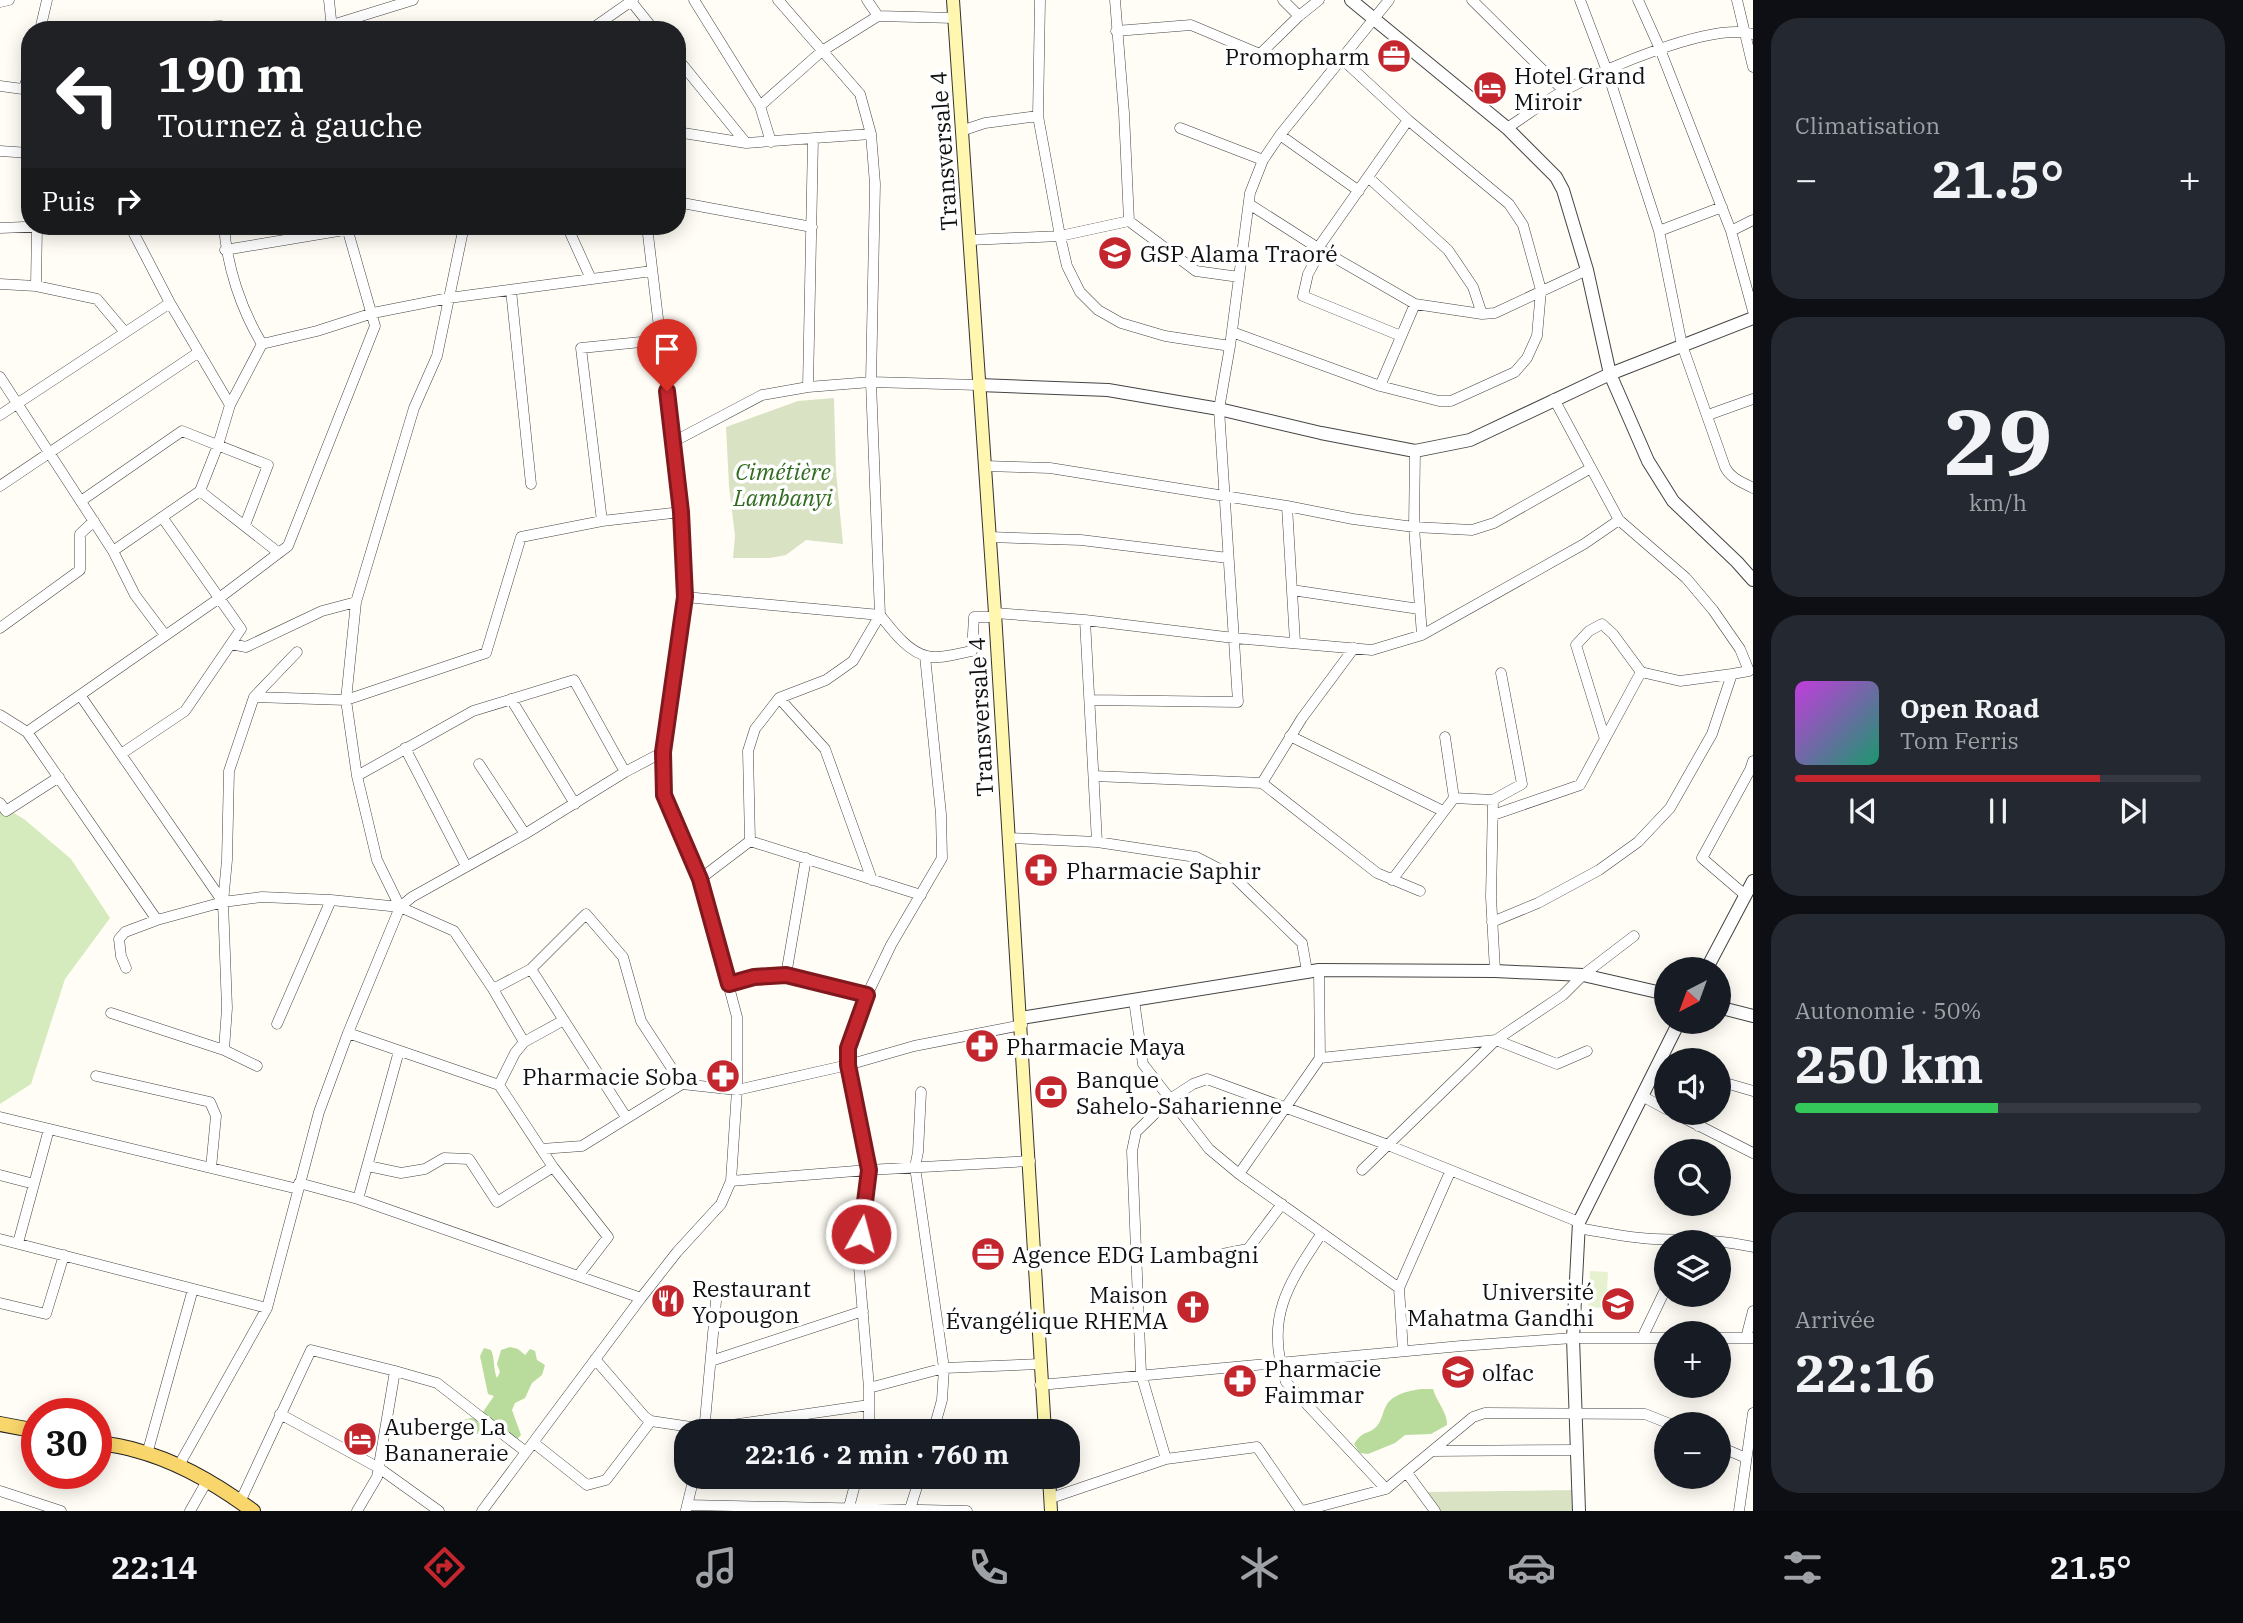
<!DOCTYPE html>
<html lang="fr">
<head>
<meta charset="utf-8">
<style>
	:root { --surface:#171b24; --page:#242831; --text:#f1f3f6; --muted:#9ea1a6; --line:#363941; --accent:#c4262e }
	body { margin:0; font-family:"IBM Plex Serif",serif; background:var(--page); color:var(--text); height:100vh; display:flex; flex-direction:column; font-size:26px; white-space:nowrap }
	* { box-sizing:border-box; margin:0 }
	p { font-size:23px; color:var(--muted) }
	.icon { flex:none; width:38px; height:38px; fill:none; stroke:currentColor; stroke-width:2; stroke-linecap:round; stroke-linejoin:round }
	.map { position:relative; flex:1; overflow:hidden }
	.panel { display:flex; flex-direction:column; gap:18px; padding:18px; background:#0d0f14; width:490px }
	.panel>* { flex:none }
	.guide { position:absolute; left:21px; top:21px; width:665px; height:214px; border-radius:28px; box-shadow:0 4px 18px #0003; background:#202124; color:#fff; overflow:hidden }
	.needle { width:46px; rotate:221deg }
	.tools { position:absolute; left:1654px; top:957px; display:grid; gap:14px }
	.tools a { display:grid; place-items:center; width:77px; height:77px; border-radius:50%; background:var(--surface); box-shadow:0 4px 18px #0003; font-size:35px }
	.speed { position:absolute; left:21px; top:1398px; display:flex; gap:14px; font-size:35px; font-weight:700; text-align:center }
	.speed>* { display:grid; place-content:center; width:91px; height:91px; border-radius:50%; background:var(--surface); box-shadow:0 4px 18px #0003; line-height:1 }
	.speed .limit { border:10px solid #d22; background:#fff; color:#111 }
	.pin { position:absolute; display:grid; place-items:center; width:60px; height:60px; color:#fff; margin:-72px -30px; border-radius:50% 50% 50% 0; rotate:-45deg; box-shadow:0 0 7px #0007 }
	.pin .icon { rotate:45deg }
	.me { position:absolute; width:77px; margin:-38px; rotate:7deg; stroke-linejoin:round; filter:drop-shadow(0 0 5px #0008) }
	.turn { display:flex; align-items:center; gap:24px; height:147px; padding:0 21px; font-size:32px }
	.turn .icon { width:91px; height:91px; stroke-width:2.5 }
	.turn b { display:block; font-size:49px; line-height:60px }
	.then { display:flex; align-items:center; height:66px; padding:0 21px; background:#0003; gap:14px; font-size:26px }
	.big { font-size:52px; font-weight:800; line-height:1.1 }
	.panel .tile { flex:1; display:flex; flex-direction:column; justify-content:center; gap:10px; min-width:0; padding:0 24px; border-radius:28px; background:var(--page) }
	.panel .dial { align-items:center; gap:0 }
	.dial b { font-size:91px; line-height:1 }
	.song { display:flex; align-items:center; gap:21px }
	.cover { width:84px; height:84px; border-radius:10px; background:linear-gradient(135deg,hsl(290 70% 55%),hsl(160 70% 35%)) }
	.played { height:7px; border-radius:4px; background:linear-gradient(90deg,var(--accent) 75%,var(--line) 75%) }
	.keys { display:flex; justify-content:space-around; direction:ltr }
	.heat { display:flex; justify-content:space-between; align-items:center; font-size:38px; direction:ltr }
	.charge { height:10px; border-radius:5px; background:linear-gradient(90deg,#34c759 50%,var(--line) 0) }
	.trip { position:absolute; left:674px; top:1419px; width:406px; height:70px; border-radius:28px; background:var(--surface); box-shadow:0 4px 18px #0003; font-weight:800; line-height:70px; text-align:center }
	.menu { display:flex; height:112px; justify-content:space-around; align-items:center; background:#090b0e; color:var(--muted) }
	.menu .icon { width:49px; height:49px }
	.menu .active { color:var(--accent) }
	.menu b { font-size:32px; color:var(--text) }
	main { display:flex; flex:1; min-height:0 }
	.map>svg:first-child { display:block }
	.green { fill:#d5ebbd }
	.forest { fill:#b9dc9c }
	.cemetery { fill:#d9e3c4 }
	.pitch { fill:#e6f2cf }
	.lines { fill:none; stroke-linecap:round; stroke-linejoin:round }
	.minor-casing { stroke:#444; stroke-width:11 }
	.tertiary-casing { stroke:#444; stroke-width:14 }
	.secondary-casing { stroke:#333; stroke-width:14 }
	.primary-casing { stroke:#222; stroke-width:16 }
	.minor { stroke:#fff; stroke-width:10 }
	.tertiary { stroke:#fff; stroke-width:12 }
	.secondary { stroke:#fff6b0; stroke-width:12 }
	.primary { stroke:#f9d66b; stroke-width:14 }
	.route-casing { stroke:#7f191e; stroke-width:18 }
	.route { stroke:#c4262e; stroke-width:12 }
	.labels { text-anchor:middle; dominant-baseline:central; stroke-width:7; stroke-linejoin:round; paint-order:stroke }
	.poi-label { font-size:23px; fill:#111; stroke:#fff; text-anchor:start }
	.street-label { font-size:23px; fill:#111; stroke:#fff }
	.park-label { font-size:23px; font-style:italic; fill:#2f6b1f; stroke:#fff }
</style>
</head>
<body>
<main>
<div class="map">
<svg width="1753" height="1511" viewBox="0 0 1753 1511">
	<rect width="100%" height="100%" fill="#fffdf5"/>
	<!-- green -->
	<path class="green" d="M0 805 24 819 71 859 110 918 65 979 31 1084 0 1104Z"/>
	<!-- forest -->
	<path class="forest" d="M510 1347 518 1349 525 1355 530 1349 535 1351 537 1360 545 1365 542 1375 532 1383 525 1398 515 1403 512 1410 521 1435 516 1440 491 1429 478 1434H466L461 1428 463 1420 471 1418 478 1419 494 1396 488 1394 480 1356 484 1348 491 1350C495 1358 493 1369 497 1378L500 1372 497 1364 501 1350Z
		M1421 1389H1433C1437 1403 1447 1411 1447 1425L1431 1434 1405 1435 1395 1443 1368 1454 1360 1453 1354 1444C1364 1429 1368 1435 1376 1427 1382 1421 1382 1413 1386 1406 1392 1394 1409 1391 1421 1389Z"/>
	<!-- cemetery -->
	<path class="cemetery" d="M834 398 836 472 843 544 806 540 786 555 770 558H733L735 536 729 486 726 427 798 401Z
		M1578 1490 1579 1511H1435L1423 1492Z"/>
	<!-- pitch -->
	<path class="pitch" d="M1590 1271 1608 1272 1606 1308 1588 1307Z"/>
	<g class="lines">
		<!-- minor casing -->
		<g class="minor-casing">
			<path id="minor" d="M329 0 332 29
				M630 0 654 30
				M694 0 760 106 771 142
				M778 0 860 94 871 134 875 184 871 382 880 615C892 630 908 652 927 656 940 660 959 653 972 651L974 617H995
				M1040 0 1038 116 1060 236 1067 266 1080 292 1098 310 1121 323 1165 336 1230 346
				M1115 0 1124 113 1129 221 1196 271 1239 277
				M1283 0 1299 16
				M1472 0 1564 91
				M1580 0 1607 71 1659 231 1682 345 1725 467C1731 479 1742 482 1753 488
				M1638 0 1660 49 1731 231 1753 311
				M1737 0 1753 67
				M0 2 9 0
				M878 16 954 18
				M40 30 47 0
				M159 30 220 26 241 30
				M294 30 332 25 413 0
				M590 30 633 0
				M1116 31 1191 25 1260 54 1299 16 1319 0
				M677 58 746 143
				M0 86 30 90
				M24 89 30 68
				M760 106 822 51 878 16 867 0
				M1180 128 1263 160
				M1507 128C1526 116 1545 101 1565 90 1605 69 1710 22 1753 34
				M961 131 985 123 1038 116
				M677 132 746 143 871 134
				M1280 135 1359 191
				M0 151 30 153
				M1368 177 1448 250 1473 287 1482 314
				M677 202 812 227
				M1249 204 1318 248 1415 304 1482 314 1495 313 1587 270
				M130 226 170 303 230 405
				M224 226C227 267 241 309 262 344
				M464 226 437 356 414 408 356 602 346 700 357 776 377 860 400 907 454 931 493 989 524 1042
				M567 226 591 279
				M0 228 49 226
				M1659 231 1722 207
				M1731 231 1753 220
				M970 240 1060 236 1129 221
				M1318 248 1408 120
				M225 250 368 226
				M1321 250 1308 274 1303 296 1401 336
				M0 284 36 286 97 299 124 331
				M36 286 37 226
				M511 290 531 484
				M1232 332 1380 386 1439 401H1451L1515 372 1527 358 1537 336 1541 290 1523 225 1509 204 1408 120 1342 59
				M0 377 113 551 135 595 165 635
				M1380 386 1415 304
				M808 387 813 139
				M0 415 170 303
				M1708 415 1753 399
				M673 442 762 395 808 387 871 382 979 385
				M1415 451 1414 527 1422 635
				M984 466 1050 468 1287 506 1353 519 1414 527 1472 530 1494 523 1591 468
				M0 486 199 352
				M200 491 279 553
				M81 501 182 431 268 465 245 525
				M1287 506 1295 642
				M602 521 581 348 661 340
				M989 537 1081 540 1228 558
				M113 551 200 491 218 445 230 405 262 344 317 331 373 313 449 298 652 271
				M1292 590 1419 609
				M685 597 880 615 853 661 826 680 779 698 755 729 748 751 750 841
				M995 613 1085 620 1234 638 1372 650 1422 635 1584 544 1619 520
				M1085 620 1097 842
				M0 628 80 570V534L94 521
				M231 644 246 647 322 611 356 602
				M80 695 223 902
				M254 697 346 700 486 653 521 537 602 521 681 512
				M779 698 825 749 872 880
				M511 699 575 804
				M1090 700 1238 702 1219 409 1230 346 1250 193 1263 160 1280 135 1389 0
				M0 715 27 732 157 920
				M27 732 218 599 288 546 375 326 347 228
				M1290 736 1443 811
				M1605 739 1576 645 1589 631 1602 624 1613 634 1641 672 1680 681 1732 674
				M405 748 466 866
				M121 754 185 711 241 629 162 517
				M479 764 525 834
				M357 776 473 711 574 680 625 772
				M1094 776 1262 783 1377 873 1420 891
				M1262 783 1302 718 1354 648
				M1454 798 1493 800 1491 897 1495 971
				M1493 800 1522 784 1501 673
				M0 803 6 811 59 777
				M1493 815 1580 785 1641 672
				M1008 838 1097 842 1196 857 1233 876 1302 943 1307 971
				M700 879 750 841 921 895
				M1392 880 1454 798 1445 737
				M1745 895 1702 858 1750 770 1753 761
				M1492 922 1538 903 1599 870 1638 842 1670 808 1712 734 1732 674 1749 671 1740 649 1713 610 1686 578 1619 520 1554 399
				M126 968 121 956 119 939 125 932 157 920 223 902 262 897 331 900 400 907 412 897 525 834 625 772 663 752
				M531 969 626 1117
				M786 975 806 858
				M729 984 754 977 786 975 867 995
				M493 989 531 969 586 914 623 957 641 1021 682 1084
				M1134 1000 1143 1064 1209 1149 1239 1174 1399 1288
				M111 1013 224 1050 257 1066
				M277 1024 331 900
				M348 1033 499 1085 553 1167 608 1237 578 1276
				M224 1050 227 1008 223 902 227 860 229 771 254 697 297 652
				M1320 1058 1496 1040 1557 1064 1587 1051
				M96 1076 210 1102 216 1116 211 1168
				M499 1085 515 1053 524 1042 564 1020
				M1718 1088 1722 1082 1753 1091
				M921 1092 918 1152 915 1167 944 1368 942 1400 933 1432
				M1642 1096 1666 1109
				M1674 1113 1753 1153
				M0 1117 298 1189
				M1698 1126 1705 1113
				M541 1149 582 1146 682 1084 737 1090 848 1065 914 1046 1022 1025
				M368 1166 401 1173 425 1169 444 1158 469 1159 497 1202 553 1167
				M1362 1170 1496 1040 1563 995 1583 975 1634 936
				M1239 1174 1320 1058 1319 970
				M0 1175 34 1184
				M731 1181 868 1170 1030 1161
				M299 1183 358 1199 641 1298
				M358 1199 399 1051
				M1578 1228C1603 1232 1629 1238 1654 1239 1689 1240 1718 1239 1753 1247
				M1322 1233C1288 1284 1264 1319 1286 1382L1386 1489
				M0 1239 267 1308
				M18 1243 49 1129
				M1207 1257 1248 1249 1282 1204
				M0 1303 46 1314 64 1255
				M1642 1338 1666 1288
				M1718 1338H1753
				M1746 1338 1753 1311
				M1403 1351 1399 1288 1450 1172
				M595 1359 645 1417 651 1421 704 1429 869 1405
				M711 1361 863 1311
				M1040 1385 1461 1346 1573 1338H1666
				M869 1388 944 1368 1040 1364
				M280 1414 379 1468 439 1511
				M704 1432 716 1301
				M869 1432V1388L858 1255 868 1170 848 1065V1048L867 995 891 945 942 858 941 814 925 656
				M534 1443 587 1485 606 1480 651 1421
				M1718 1446 1746 1458
				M1433 1451 1577 1450
				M147 1454 193 1289
				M1166 1459 1141 1374 1132 1151 1136 1132 1170 1099 1193 1084 1207 1079 1388 1145 1579 1222
				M178 1467 267 1308 319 1112 348 1033 400 907
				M1407 1473 1435 1511
				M0 1491 61 1511
				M1051 1498 1166 1459 1257 1447 1301 1511
				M240 1502 311 1350 395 1371
				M688 1505 967 1511
				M910 1509 920 1477
				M686 1510 694 1477
				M190 1511 207 1481
				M357 1511 377 1477 395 1371 437 1383 526 1452
				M482 1511 641 1298 677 1252 721 1204 731 1181 737 1090V1017L700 879 664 795 663 752 685 597 681 512 647 226
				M848 1511 857 1477
				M1302 1511 1386 1489 1473 1417 1485 1413 1645 1414 1670 1424
				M1739 1511 1753 1413"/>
		</g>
		<!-- tertiary casing -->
		<g class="tertiary-casing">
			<path id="tertiary" d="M1351 0 1507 128 1556 177 1563 190 1587 270 1610 374 1648 461 1673 501 1737 562 1753 580
				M979 385 1108 390 1219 409 1321 433 1415 451 1470 440 1610 374 1753 318
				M1706 970 1753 881
				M1718 1007 1753 1016
				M1021 1018 1319 970 1495 971 1583 975 1666 994
				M1579 1511 1573 1338 1579 1222 1679 1022"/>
		</g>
		<!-- secondary casing -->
		<g class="secondary-casing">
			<path id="secondary" d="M953 0 995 613 1045 1432
				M1049 1477 1051 1511"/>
		</g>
		<!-- primary casing -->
		<g class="primary-casing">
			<path id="primary" d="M0 1424 37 1431
				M96 1442C109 1445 122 1446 135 1450 177 1461 218 1485 253 1511"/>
		</g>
		<!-- minor -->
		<use href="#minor" class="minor"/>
		<!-- tertiary -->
		<use href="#tertiary" class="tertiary"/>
		<!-- secondary -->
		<use href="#secondary" class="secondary"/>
		<!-- primary -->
		<use href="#primary" class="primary"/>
	</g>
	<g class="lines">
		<!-- route casing -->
		<g class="route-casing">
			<path id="route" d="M667 391 681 512 685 597 663 752 664 795 700 879 729 984 754 977 786 975 867 995 848 1048V1065L869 1170 861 1234"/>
		</g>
		<!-- route -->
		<use href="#route" class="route"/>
	</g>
	<!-- icons -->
	<defs>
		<g id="office-disc" transform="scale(1.75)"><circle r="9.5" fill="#c4262e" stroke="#fff"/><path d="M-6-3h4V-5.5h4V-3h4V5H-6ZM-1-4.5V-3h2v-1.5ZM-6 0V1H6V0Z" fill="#fff"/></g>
		<g id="hotel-disc" transform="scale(1.75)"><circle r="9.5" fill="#c4262e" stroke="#fff"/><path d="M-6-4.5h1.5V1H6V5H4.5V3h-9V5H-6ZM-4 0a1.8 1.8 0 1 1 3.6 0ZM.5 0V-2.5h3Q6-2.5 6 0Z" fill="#fff"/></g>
		<g id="school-disc" transform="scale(1.75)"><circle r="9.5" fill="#c4262e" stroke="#fff"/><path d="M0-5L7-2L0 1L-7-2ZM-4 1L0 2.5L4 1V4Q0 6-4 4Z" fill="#fff"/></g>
		<g id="pharmacy-disc" transform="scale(1.75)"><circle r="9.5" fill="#c4262e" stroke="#fff"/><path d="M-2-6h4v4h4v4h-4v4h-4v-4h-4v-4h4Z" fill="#fff"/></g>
		<g id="bank-disc" transform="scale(1.75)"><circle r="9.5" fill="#c4262e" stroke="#fff"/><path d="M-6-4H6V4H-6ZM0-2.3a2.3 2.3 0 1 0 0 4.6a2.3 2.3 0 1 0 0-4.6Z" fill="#fff"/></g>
		<g id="restaurant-disc" transform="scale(1.75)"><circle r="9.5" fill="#c4262e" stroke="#fff"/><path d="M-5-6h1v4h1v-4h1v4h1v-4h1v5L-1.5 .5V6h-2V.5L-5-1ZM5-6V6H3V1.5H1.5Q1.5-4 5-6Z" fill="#fff"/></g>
		<g id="university-disc" transform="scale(1.75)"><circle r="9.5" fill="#c4262e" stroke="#fff"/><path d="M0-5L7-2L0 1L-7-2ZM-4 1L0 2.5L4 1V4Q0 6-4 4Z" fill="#fff"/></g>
		<g id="church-disc" transform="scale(1.75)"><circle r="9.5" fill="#c4262e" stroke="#fff"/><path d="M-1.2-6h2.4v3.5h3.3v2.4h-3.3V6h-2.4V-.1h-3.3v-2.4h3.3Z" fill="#fff"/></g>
	</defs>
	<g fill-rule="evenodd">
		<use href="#office-disc" x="1394" y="56"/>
		<use href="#hotel-disc" x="1490" y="88"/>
		<use href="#school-disc" x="1115" y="253"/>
		<use href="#pharmacy-disc" x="1041" y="870"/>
		<use href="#pharmacy-disc" x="982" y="1046"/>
		<use href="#pharmacy-disc" x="723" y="1076"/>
		<use href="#bank-disc" x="1051" y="1092"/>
		<use href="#office-disc" x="988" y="1254"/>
		<use href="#restaurant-disc" x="668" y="1301"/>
		<use href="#university-disc" x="1618" y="1304"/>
		<use href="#church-disc" x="1193" y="1307"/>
		<use href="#university-disc" x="1458" y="1372"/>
		<use href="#pharmacy-disc" x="1240" y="1381"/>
		<use href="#hotel-disc" x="360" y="1439"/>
	</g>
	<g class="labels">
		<!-- poi labels -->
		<g class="poi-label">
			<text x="1370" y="56" text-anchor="end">Promopharm</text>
			<text x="1514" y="75">Hotel Grand<tspan x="1514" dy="26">Miroir</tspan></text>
			<text x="1140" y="253">GSP Alama Traoré</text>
			<text x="1066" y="870">Pharmacie Saphir</text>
			<text x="1006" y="1046">Pharmacie Maya</text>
			<text x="698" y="1076" text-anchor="end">Pharmacie Soba</text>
			<text x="1076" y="1079">Banque<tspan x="1076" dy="26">Sahelo-Saharienne</tspan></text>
			<text x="1012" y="1254">Agence EDG Lambagni</text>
			<text x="692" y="1288">Restaurant<tspan x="692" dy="26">Yopougon</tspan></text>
			<text x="1594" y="1291" text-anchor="end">Université<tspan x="1594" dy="26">Mahatma Gandhi</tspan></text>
			<text x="1168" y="1294" text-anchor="end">Maison<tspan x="1168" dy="26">Évangélique RHEMA</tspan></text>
			<text x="1264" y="1368">Pharmacie<tspan x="1264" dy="26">Faimmar</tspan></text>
			<text x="1482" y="1372">olfac</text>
			<text x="384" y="1426">Auberge La<tspan x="384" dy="26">Bananeraie</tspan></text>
		</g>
		<!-- street labels -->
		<g class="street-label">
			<text transform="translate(943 151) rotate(-94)">Transversale 4</text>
			<text transform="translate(980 717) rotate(-93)">Transversale 4</text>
		</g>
		<!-- park labels -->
		<g class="park-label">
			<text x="783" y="471">Cimétière<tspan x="783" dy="26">Lambanyi</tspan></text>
		</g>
	</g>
</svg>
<div class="tools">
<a><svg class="needle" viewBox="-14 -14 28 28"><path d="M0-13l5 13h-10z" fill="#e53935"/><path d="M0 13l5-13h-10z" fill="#9ea1a6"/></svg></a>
<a><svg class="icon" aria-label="sound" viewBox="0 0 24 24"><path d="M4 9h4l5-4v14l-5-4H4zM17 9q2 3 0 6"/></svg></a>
<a><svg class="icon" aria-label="search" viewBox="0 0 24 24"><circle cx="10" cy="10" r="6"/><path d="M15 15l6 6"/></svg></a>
<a><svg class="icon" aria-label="layers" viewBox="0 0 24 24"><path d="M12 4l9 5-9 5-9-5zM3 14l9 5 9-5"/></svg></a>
<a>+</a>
<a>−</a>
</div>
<div class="speed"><div class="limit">30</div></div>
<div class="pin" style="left:667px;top:391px;background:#d93025"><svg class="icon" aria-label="arrive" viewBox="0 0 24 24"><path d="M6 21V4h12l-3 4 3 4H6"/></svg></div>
<svg class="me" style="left:861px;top:1234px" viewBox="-20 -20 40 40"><circle r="17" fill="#c4262e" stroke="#fff" stroke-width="3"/><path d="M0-11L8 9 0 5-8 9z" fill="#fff"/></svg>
<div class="trip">22:16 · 2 min · 760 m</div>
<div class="guide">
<div class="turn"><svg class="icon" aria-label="left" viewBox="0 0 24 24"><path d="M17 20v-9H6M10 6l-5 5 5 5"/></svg><div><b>190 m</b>Tournez à gauche</div></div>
<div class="then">Puis<svg class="icon" aria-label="right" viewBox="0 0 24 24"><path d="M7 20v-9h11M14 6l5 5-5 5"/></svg></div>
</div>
</div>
<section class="panel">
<div class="tile"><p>Climatisation</p>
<div class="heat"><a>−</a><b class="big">21.5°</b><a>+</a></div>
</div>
<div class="tile dial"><b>29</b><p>km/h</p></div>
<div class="tile">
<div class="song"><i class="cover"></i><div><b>Open Road</b><p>Tom Ferris</p></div></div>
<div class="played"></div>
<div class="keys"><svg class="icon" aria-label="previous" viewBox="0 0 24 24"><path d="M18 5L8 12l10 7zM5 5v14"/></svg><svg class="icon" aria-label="pause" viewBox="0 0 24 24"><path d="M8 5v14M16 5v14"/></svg><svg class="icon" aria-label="next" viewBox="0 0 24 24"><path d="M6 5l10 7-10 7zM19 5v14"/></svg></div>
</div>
<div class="tile"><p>Autonomie · 50%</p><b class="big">250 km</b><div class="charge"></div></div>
<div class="tile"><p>Arrivée</p><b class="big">22:16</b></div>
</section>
</main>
<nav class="menu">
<b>22:14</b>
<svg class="icon active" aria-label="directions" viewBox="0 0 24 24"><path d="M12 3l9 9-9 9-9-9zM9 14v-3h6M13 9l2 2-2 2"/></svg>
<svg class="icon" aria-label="music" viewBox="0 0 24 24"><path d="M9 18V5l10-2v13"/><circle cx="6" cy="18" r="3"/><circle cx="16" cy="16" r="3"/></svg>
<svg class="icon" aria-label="phone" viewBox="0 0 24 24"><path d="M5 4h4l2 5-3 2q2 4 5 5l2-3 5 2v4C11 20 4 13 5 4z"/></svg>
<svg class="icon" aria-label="climate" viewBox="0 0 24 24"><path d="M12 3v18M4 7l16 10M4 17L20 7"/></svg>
<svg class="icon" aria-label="car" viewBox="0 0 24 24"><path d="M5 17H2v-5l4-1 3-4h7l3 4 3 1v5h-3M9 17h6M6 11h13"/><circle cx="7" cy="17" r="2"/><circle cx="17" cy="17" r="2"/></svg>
<svg class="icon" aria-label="filters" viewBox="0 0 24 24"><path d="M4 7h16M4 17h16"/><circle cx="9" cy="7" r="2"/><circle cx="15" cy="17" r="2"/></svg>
<b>21.5°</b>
</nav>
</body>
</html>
